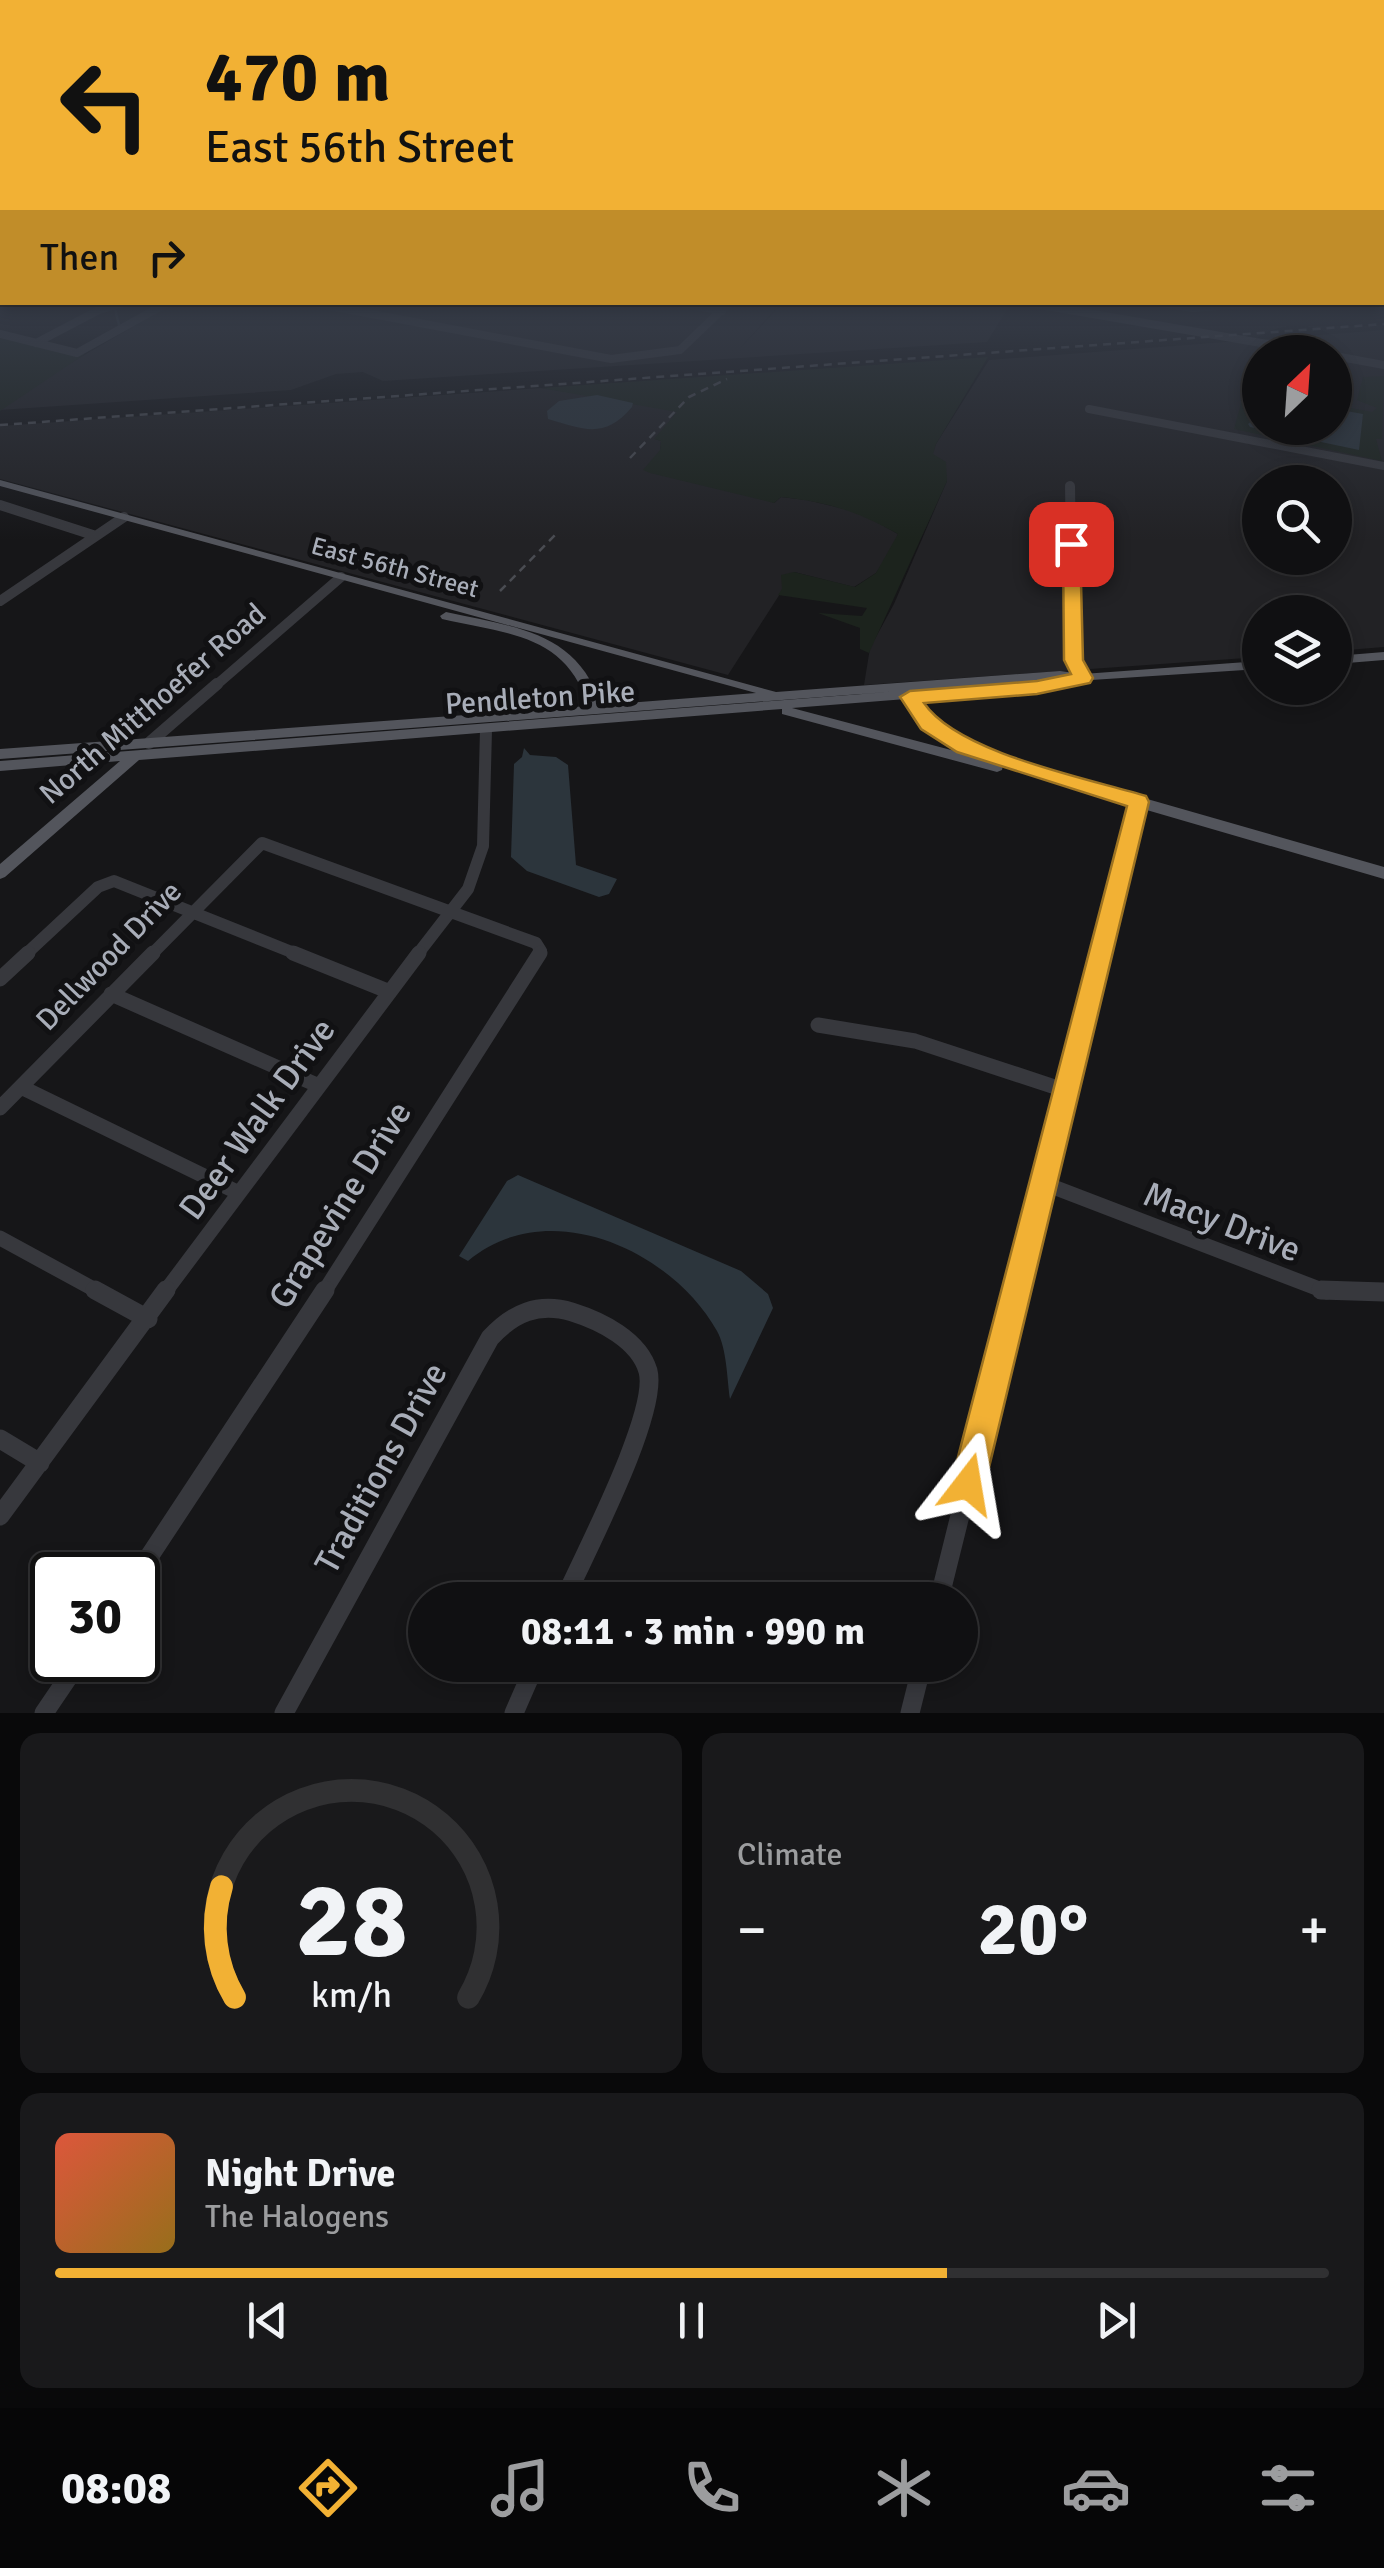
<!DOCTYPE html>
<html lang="en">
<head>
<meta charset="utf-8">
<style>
	:root { --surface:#101012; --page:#19191b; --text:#f1f3f6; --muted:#9c9d9f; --line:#303032; --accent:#f2b134 }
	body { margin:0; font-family:Signika,sans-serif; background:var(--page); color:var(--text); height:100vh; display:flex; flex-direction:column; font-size:38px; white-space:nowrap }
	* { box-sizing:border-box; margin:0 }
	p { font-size:32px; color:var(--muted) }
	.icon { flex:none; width:55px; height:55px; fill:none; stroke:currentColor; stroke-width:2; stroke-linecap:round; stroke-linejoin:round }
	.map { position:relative; height:1713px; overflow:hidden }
	.drawer { display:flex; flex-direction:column; gap:20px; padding:20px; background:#09090a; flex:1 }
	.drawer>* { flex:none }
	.banner { position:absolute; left:0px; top:0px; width:1385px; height:305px; box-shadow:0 5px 15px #0003,0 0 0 2px var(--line); background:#f2b134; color:#111; overflow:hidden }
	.needle { width:65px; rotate:25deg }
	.controls { position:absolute; left:1242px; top:335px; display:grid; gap:20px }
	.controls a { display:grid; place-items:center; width:110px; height:110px; border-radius:50%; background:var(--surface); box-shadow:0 5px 15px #0003,0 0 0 2px var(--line); font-size:50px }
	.speed { position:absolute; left:30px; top:1552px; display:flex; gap:20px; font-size:50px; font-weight:700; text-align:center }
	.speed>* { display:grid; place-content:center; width:130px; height:130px; border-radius:50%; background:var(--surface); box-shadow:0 5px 15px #0003,0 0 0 2px var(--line); line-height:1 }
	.speed .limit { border:5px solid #111; border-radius:15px; background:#fff; color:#111 }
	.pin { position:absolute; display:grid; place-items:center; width:85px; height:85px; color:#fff; margin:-42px; border-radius:20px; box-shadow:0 5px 15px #0006 }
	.me { position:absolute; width:110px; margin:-55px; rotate:14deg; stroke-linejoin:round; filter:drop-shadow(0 0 8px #0008) }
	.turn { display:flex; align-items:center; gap:35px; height:210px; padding:0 40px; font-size:45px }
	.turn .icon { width:130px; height:130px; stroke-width:2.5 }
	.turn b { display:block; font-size:70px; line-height:85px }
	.then { display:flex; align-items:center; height:95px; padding:0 40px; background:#0003; gap:20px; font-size:38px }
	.big { font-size:75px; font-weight:800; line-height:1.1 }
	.drawer .tile { flex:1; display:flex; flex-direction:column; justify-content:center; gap:15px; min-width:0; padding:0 35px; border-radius:20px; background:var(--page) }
	.drawer .dial { align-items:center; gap:0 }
	.dial svg { height:260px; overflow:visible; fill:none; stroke:var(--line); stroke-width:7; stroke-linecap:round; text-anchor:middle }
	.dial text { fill:var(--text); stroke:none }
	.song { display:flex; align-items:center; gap:30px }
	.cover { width:120px; height:120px; border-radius:15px; background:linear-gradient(135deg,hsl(10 70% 55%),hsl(40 70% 35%)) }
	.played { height:10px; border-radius:5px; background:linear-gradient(90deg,var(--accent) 70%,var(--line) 70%) }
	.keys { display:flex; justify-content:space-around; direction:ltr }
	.heat { display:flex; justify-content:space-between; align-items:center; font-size:55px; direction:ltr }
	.drawer .tiles { flex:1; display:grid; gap:20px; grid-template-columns:1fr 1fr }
	.tile:last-child { grid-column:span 2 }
	.trip { position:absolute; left:408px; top:1582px; width:570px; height:100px; border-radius:50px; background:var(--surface); box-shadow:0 5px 15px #0003,0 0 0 2px var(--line); font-weight:800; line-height:100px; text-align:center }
	.menu { display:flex; height:160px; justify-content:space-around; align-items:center; background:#060607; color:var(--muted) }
	.menu .icon { width:70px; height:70px }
	.menu .on { color:var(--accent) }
	.menu b { font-size:45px; color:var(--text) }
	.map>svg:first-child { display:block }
	.built { fill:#222225; fill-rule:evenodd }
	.green { fill:#1c231d }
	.water { fill:#2c353c }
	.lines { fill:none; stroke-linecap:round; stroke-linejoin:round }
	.stream { stroke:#2c353c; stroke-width:2.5 }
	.minor-far4 { stroke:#37383d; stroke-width:8 }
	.minor-far3 { stroke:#37383d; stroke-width:10 }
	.minor-far2 { stroke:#37383d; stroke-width:12 }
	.minor-far1 { stroke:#37383d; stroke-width:15 }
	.minor { stroke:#37383d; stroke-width:19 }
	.major { fill:#53555c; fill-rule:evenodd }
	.rail { stroke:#4a4c52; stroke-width:2.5; stroke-dasharray:8 6; stroke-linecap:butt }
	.route { fill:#f2b134; stroke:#9d7322; stroke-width:2.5 }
	.labels { text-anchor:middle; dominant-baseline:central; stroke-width:10; stroke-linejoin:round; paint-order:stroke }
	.far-street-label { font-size:25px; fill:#a8adb8; stroke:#111113 }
	.street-label { font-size:30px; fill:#a8adb8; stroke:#111113 }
	.near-street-label { font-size:35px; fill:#a8adb8; stroke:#111113 }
</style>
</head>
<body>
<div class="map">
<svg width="1384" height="1713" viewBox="0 0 1384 1713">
	<rect width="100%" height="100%" fill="#161618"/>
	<!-- built -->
	<path class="built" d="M174 303H781L740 348 783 303H1011L987 342 383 381 363 372 336 374 291 390 0 410V404Z
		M1384 330V647L1335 651V612H1260V657L864 685 870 648 894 604 947 481 932 455 936 444 989 360ZM1260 352H1335V428H1260ZM1260 482H1335V558H1260Z
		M541 388 658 405 678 412 655 439 661 441 660 450 774 503 781 497 807 500 861 513 898 534 893 548 876 573 854 587 794 572 728 675 0 479V426Z"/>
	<!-- green -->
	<path class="green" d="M0 335 85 354 0 411Z
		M988 357 936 444 933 454 946 462 947 481 869 653 860 649V628L818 613 862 616 867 608 778 595 782 589 781 575 794 572 855 587 876 573 898 534C857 511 827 502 781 497L774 503 650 473 643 470 660 450 661 441 654 439 677 412 541 388Z
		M1384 376 1382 439H1376L1382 461 1234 429 1245 389 1260 392V428H1335V405L1372 412 1377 408 1357 400 1363 377Z"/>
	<!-- water -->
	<path class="water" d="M1254 394 1260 395V428H1335V409L1363 414 1359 450 1250 427 1248 424 1253 420 1247 414 1249 397Z
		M597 395 633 403 632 407C605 439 585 430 548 419L547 411 559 401Z
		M524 748 530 755 556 757 568 765 576 865 617 879 609 894 599 897 527 871 511 857 514 764 522 757Z
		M518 1175 741 1271 768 1294 773 1308 730 1399C727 1379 727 1349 717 1331 671 1249 547 1194 468 1261L459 1256 507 1181Z"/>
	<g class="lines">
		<!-- stream -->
		<path class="stream" d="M115 309 119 325"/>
		<!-- minor-far4 -->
		<path class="minor-far4" d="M308 302 611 359 680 350 730 302
			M677 302 722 311
			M1023 302 1313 352
			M1156 302 1193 308 1272 302
			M0 334 77 353 169 302
			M36 343 99 310 127 302
			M1335 356 1384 365
			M1089 409 1384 466"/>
		<!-- minor-far3 -->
		<path class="minor-far3" d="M1070 486 1073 660 1083 678
			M0 505 96 536
			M0 601 124 517
			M214 687 341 577"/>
		<!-- minor-far2 -->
		<path class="minor-far2" d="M149 743 217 684
			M25 955 98 887 114 881 299 955
			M151 955 262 843 536 943 541 951 538 955
			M417 955 468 889 483 846 486 730
			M1100 955 1138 802"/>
		<!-- minor-far1 -->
		<path class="minor-far1" d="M293 953 390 992
			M0 979 28 953
			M111 994 317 1085
			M818 1025 915 1041 1067 1091
			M21 1087 239 1193
			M0 1108 153 953
			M1043 1183 1327 1292
			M0 1238 99 1292
			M165 1292 419 953
			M324 1292 540 953
			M1016 1292 1100 953
			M1369 1292H1384"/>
		<!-- minor -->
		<path class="minor" d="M95 1290 148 1319
			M1321 1290 1384 1292
			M0 1439 40 1463
			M0 1516 166 1290
			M137 1575 325 1290
			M939 1600 1016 1290
			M44 1713 80 1660
			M284 1713 490 1338C513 1313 538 1302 572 1312 601 1321 639 1340 648 1371 659 1413 584 1555 564 1600
			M514 1713 535 1665
			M910 1713 922 1665"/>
		<!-- major -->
		<path class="major" d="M0 480 776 692 1060 671 1083 674 1260 661V669L1076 681 1075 685 1070 686 918 698 933 721 969 744 1088 782 1384 867V879L1078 790 1003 765 1002 770 997 772 782 714V709L139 760 5 877 0 879V864L120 761 0 771V761L901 691 0 759V749L588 706C566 633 505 634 442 619L440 616 446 612C513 627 577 630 601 705L756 693 0 486ZM906 699 923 727 959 750 989 760 792 708Z
			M1384 652V660L1335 664V656Z"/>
		<!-- rail -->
		<path class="rail" d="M0 425 1384 324
			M630 458 689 397 727 379
			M500 591 555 535"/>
	</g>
	<!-- sky -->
	<linearGradient id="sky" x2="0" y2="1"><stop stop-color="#0c0c0d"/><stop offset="0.56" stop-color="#363c48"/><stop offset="1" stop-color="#363c48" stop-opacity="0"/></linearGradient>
	<rect width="1384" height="540" fill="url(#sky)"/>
	<!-- route -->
	<path class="route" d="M1071 539 1080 544 1083 660 1093 678 1090 683 1037 694 924 703C958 753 1086 778 1146 796L1149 802 985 1484 980 1496 968 1501 956 1496 951 1484 1127 806 957 752 921 729 900 697 910 691 1037 681 1071 674 1064 660 1063 544Z"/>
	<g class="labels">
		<!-- far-street labels -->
		<g class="far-street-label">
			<text transform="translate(395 567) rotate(15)">East 56th Street</text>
		</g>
		<!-- street labels -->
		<g class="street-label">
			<text transform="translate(540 698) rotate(-4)">Pendleton Pike</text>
			<text transform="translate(153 704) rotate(-41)">North Mitthoefer Road</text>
			<text transform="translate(109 956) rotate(-46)">Dellwood Drive</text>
		</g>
		<!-- near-street labels -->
		<g class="near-street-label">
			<text transform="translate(257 1119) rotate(-54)">Deer Walk Drive</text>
			<text transform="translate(340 1205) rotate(-58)">Grapevine Drive</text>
			<text transform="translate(1222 1222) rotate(21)">Macy Drive</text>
			<text transform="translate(381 1468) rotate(-61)">Traditions Drive</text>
		</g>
	</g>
</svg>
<div class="controls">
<a><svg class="needle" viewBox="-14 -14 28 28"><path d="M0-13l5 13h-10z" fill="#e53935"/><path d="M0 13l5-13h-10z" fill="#9c9d9f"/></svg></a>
<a><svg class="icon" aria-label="search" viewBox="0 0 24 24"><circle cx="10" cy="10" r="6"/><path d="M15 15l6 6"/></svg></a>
<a><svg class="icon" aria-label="layers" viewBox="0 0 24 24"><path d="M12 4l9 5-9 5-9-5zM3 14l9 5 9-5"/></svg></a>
</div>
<div class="speed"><div class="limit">30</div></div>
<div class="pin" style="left:1071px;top:544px;background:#d93025"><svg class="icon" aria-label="arrive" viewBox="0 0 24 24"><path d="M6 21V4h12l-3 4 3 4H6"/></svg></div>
<svg class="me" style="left:968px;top:1484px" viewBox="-20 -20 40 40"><path d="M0-17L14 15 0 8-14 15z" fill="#f2b134" stroke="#fff" stroke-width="4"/></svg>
<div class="trip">08:11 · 3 min · 990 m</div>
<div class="banner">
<div class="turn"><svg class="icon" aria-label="left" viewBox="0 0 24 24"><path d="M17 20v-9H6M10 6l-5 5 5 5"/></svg><div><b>470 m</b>East 56th Street</div></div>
<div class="then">Then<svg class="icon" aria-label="right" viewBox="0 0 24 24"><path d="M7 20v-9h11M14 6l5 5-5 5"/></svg></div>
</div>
</div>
<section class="drawer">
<div class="tiles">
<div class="tile dial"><svg viewBox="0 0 100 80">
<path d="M14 69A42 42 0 1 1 86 69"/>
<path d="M14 69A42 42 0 0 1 10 35" stroke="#f2b134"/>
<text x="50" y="56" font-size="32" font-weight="700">28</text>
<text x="50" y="72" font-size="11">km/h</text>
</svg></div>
<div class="tile"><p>Climate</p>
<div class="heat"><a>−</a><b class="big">20°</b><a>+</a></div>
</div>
<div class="tile">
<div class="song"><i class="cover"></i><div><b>Night Drive</b><p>The Halogens</p></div></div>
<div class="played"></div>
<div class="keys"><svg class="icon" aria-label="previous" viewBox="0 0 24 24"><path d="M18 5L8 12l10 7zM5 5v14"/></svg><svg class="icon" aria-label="pause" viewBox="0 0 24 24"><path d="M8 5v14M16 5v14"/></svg><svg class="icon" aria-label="next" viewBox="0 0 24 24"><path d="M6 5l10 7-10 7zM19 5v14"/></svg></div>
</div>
</div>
</section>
<nav class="menu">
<b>08:08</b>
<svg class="icon on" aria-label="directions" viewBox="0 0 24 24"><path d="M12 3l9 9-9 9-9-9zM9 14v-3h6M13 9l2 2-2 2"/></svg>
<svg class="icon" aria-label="music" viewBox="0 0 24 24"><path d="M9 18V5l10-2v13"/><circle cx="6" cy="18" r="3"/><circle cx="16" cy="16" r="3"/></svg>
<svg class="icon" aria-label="phone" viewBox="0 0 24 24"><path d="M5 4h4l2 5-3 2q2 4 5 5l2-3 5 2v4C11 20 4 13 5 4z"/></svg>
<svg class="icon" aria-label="climate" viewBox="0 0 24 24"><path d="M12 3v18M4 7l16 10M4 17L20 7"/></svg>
<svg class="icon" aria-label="car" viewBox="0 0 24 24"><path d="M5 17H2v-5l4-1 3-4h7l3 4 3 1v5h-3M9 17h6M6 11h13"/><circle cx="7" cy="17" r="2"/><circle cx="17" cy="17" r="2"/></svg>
<svg class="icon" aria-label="filters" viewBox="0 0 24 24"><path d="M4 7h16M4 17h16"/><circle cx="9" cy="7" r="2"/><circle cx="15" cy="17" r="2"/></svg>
</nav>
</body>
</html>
